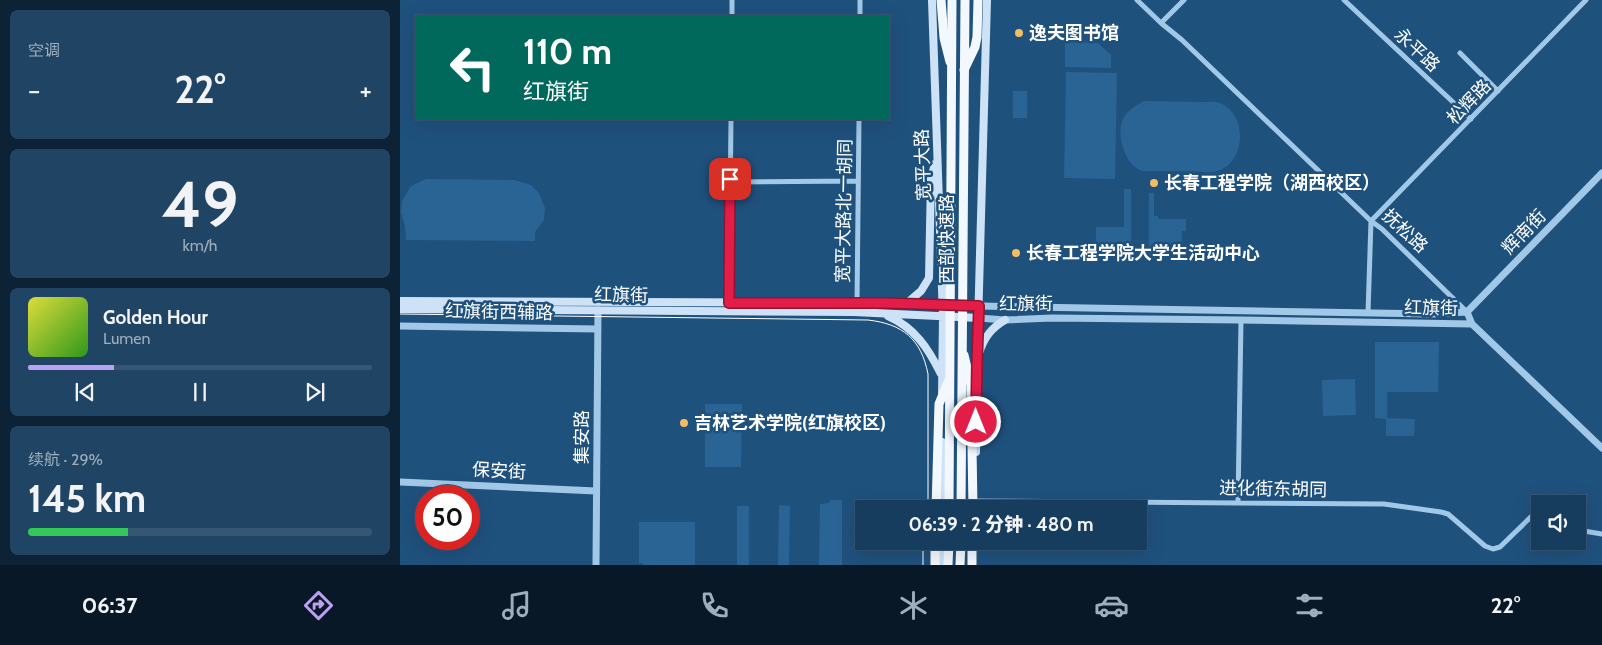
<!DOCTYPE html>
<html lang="zh">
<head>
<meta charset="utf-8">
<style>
	:root { --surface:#173d5e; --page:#204464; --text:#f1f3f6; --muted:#9eaebc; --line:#365673; --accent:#bca0f2 }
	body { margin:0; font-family:Cabin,"Noto Sans SC",sans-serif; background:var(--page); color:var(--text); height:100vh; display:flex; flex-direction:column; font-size:19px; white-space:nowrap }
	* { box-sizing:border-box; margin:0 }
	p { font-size:16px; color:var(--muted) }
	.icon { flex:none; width:28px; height:28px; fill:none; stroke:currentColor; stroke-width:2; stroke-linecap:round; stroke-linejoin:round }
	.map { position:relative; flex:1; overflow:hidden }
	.side { display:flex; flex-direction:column; gap:10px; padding:10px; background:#0d2234; width:400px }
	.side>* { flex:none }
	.banner { position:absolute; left:15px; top:15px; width:475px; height:105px; border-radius:0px; box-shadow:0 5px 20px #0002,0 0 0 1px var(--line); background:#00695c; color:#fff; overflow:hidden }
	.fabs { position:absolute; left:1131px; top:495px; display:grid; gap:10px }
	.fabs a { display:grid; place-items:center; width:55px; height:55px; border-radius:0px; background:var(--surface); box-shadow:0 5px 20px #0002,0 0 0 1px var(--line); font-size:25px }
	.speed { position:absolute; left:15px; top:485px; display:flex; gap:10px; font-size:25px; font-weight:700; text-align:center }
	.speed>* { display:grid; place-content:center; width:65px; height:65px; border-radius:50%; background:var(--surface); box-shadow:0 5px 20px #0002,0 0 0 1px var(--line); line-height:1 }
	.speed .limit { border:8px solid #d22; background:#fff; color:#111 }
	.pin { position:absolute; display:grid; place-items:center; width:42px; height:42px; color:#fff; margin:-21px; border-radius:10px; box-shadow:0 2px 8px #0006 }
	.me { position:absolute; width:55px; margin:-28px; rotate:0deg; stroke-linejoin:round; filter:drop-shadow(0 0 4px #0008) }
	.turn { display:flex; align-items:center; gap:18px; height:105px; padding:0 25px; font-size:22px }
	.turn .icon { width:65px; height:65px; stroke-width:2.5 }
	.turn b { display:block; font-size:35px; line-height:42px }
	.big { font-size:38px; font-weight:800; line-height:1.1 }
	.side .widget { flex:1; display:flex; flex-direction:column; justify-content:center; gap:8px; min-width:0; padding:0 18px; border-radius:8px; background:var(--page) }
	.side .dial { align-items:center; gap:0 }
	.dial b { font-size:65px; line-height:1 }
	.song { display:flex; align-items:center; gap:15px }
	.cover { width:60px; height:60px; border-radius:8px; background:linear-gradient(135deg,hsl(60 70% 55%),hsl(110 70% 35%)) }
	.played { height:5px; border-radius:2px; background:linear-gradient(90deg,var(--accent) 25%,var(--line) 25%) }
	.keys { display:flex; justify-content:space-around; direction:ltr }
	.heat { display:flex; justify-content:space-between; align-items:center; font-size:28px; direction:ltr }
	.charge { height:8px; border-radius:4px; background:linear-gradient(90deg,#34c759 29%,var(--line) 0) }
	.trip { position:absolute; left:455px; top:500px; width:292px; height:50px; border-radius:0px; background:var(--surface); box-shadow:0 5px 20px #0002,0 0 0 1px var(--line); font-weight:800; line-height:50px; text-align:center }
	.dock { display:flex; height:80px; justify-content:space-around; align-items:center; background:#091826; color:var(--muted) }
	.dock .icon { width:35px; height:35px }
	.dock .on { color:var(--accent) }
	.dock b { font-size:22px; color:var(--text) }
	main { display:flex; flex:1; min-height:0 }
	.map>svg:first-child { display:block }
	.green { fill:#296495 }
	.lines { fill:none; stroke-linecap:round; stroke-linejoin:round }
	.minor { stroke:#a2c8e7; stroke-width:5 }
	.tertiary { stroke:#a2c8e7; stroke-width:7 }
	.secondary { stroke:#cde2f6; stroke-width:8 }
	.trunk { stroke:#f2f8fe; stroke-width:9 }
	.tram { stroke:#fff; stroke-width:1 }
	.trunk-bridge { stroke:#f2f8fe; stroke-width:9 }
	.route-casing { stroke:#92132f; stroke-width:12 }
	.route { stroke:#e11d48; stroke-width:9 }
	.poi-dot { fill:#f5bd62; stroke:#1f517d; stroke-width:2 }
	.labels { text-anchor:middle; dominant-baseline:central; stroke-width:5; stroke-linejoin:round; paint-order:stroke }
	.poi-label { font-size:18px; font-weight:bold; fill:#fff; stroke:#1f517d; text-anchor:start }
	.street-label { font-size:18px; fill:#fff; stroke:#1f517d }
</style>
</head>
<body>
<main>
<section class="side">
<div class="widget"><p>空调</p>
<div class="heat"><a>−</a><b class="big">22°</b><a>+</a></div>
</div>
<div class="widget dial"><b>49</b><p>km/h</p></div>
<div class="widget">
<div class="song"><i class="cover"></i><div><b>Golden Hour</b><p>Lumen</p></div></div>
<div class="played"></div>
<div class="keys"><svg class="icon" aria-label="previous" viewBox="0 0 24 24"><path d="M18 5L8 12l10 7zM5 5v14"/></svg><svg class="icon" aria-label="pause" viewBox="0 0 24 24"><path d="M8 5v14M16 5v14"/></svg><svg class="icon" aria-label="next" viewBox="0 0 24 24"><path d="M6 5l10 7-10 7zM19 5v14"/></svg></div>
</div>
<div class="widget"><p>续航 · 29%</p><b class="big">145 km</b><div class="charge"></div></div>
</section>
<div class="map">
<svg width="1202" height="565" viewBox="0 0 1202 565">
	<rect width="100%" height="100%" fill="#1f517d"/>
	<!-- green -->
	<path class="green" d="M665 42 698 43 711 55V68L665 67Z
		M666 72 717 73 715 179 664 178Z
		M613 91H627V118H613Z
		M744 101C763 101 782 102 801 102 807 102 815 101 820 103 851 116 845 172 809 172 791 171 773 171 755 171 751 171 744 172 740 170 724 163 715 132 724 117 729 109 737 105 744 101Z
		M26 179 115 180 131 185 139 193 145 208 144 220 135 232V241L6 240 5 226 1 212 2 201 11 186Z
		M724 189H731V256H696V227H724Z
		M749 193H754V216H758V219H786V231H782L781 256H749Z
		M975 342H1039L1038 392H987V418L1015 419 1014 436H986V419L975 418Z
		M955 379 956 415 923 416 922 380Z
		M305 404H342L341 467H305Z
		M430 500H442V565H419L420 504 429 503Z
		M379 505 390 506 389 565H378Z
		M337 506H349V565H337Z
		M239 522H295V565H243V563H239Z"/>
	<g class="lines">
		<!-- minor -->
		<path class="minor" d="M737 0 761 23 782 40 971 221 982 229 1067 312
			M944 0 1071 119
			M332 16V0
			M460 16V0
			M761 23 784 0
			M1060 53 1098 91
			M330 182 458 181
			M329 303 331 119
			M457 303 459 119
			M968 313 971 221 1186 0
			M576 501 984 504 1041 512 1048 514 1085 546 1093 549 1100 547 1140 508
			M838 502 841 320
			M1178 530 1202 534"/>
		<!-- tertiary -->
		<path class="tertiary" d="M579 306 1032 314 1067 312
			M1067 312 1202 173
			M1067 312 1072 324 1202 448
			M579 318 605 320 652 318 841 320 1072 324
			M0 326 198 329
			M0 482 196 491
			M196 565 198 310"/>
		<!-- secondary -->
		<path class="secondary" d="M532 0 543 318 542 395
			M0 301 487 303 579 306
			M507 303 521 291 529 278 531 178 535 164
			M0 309 454 312 579 318
			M488 316C515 328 528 348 541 374
			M579 353C584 338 591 328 605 320
			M542 442 543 509
			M576 452 577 362 587 0
			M542 565 543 541"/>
		<!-- trunk -->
		<path class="trunk" d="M541 0 544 38 550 62
			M564 70 575 47 577 37 578 0
			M564 355 571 385 573 509
			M535 565V541
			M548 565 549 541
			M560 565 561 541
			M572 565V541"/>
		<!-- tram -->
		<path class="tram" d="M0 314 468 320C503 324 521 339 528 374V509
			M523 565V541"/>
		<!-- trunk-bridge -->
		<path class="trunk-bridge" d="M536 509 539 404 548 382
			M549 509 552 0
			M561 509 565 0"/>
	</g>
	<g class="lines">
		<!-- route casing -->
		<g class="route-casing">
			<path id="route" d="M330 179 329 303H487L579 306 577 362 576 422"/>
		</g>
		<!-- route -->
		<use href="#route" class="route"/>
	</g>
	<!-- markers -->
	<g class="poi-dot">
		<circle cx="619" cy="33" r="5"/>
		<circle cx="754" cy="183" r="5"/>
		<circle cx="616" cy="253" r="5"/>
		<circle cx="284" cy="423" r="5"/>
	</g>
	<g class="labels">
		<!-- poi labels -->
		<g class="poi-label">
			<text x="629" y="33">逸夫图书馆</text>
			<text x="764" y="183">长春工程学院（湖西校区）</text>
			<text x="626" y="253">长春工程学院大学生活动中心</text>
			<text x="294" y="423">吉林艺术学院(红旗校区)</text>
		</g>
		<!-- street labels -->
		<g class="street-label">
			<text transform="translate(1017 50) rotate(43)">永平路</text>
			<text transform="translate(1069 102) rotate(-46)">松辉路</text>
			<text transform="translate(523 165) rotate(-92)">宽平大路</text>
			<text transform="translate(444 211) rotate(-89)">宽平大路北一胡同</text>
			<text transform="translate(1005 231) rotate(43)">抚松路</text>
			<text transform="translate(1124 232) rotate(-46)">辉南街</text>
			<text transform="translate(547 239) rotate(-90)">西部快速路</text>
			<text transform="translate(221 295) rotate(1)">红旗街</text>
			<text x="626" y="304">红旗街</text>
			<text transform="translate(1031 308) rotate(1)">红旗街</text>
			<text transform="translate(99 312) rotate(1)">红旗街西辅路</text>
			<text transform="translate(182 437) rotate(-90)">集安路</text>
			<text transform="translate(99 471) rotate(3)">保安街</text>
			<text transform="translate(873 489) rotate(1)">进化街东胡同</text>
		</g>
	</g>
</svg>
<div class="fabs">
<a><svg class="icon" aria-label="sound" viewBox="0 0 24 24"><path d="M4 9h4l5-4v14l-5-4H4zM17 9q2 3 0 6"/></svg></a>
</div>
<div class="speed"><div class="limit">50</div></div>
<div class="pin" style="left:330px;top:179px;background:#d93025"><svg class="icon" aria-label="arrive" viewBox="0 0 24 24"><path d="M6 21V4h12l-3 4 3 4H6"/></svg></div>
<svg class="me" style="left:576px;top:422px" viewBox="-20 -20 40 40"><circle r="17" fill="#e11d48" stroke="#fff" stroke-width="3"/><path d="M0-11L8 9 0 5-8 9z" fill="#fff"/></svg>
<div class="trip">06:39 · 2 分钟 · 480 m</div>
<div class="banner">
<div class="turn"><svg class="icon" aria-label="left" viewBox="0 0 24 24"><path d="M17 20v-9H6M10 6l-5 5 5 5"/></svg><div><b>110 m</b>红旗街</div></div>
</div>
</div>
</main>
<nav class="dock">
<b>06:37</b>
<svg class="icon on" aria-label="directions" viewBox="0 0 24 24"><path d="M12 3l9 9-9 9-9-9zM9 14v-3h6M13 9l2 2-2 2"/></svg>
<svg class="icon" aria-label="music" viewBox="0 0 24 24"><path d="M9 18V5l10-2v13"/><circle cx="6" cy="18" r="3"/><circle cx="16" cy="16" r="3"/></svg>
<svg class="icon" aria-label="phone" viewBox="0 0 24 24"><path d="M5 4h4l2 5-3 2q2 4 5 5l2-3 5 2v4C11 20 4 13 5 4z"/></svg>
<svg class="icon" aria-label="climate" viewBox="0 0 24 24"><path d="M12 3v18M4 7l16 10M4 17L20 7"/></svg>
<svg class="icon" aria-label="car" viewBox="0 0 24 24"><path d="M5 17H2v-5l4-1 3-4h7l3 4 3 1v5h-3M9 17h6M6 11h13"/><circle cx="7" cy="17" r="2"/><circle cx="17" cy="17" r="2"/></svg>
<svg class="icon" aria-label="filters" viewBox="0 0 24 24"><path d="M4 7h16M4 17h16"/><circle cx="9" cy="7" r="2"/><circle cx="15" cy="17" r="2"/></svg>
<b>22°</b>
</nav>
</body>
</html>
